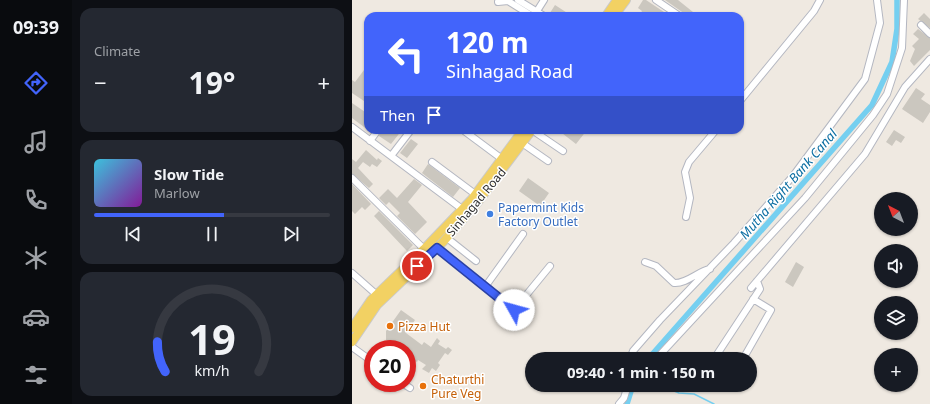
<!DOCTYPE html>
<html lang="en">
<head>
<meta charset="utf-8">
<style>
	:root { --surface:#171b24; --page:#242831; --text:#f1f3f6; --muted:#9ea1a6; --line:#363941; --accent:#4264fb }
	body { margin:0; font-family:"Noto Sans",sans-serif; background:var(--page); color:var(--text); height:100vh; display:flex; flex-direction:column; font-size:15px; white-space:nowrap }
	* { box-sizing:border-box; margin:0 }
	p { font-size:13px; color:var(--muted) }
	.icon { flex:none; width:22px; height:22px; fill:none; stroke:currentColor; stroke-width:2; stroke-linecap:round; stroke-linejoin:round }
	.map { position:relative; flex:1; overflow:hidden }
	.details { display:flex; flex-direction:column; gap:8px; padding:8px; background:#0d0f14; width:280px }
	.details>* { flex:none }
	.top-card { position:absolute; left:12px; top:12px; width:380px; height:122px; border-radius:12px; box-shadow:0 1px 3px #0004; background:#4264fb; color:#fff; overflow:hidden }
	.needle { width:26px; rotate:318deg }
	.fabs { position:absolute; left:522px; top:192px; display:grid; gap:8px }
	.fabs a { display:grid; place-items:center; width:44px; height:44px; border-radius:50%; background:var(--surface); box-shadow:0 1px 3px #0004; font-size:20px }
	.speed { position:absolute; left:12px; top:340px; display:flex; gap:8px; font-size:20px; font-weight:700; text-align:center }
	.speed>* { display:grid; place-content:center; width:52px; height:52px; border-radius:50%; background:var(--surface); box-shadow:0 1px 3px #0004; line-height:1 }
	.speed .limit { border:6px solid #d22; background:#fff; color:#111 }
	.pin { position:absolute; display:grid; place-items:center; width:34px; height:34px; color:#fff; margin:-17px; border:2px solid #fff; border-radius:50%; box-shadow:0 1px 4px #0007 }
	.me { position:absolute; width:44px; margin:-22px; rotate:308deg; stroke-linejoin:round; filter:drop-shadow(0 0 3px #0008) }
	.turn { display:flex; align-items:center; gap:14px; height:84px; padding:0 16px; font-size:18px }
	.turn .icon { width:52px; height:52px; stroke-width:2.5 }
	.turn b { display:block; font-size:28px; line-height:34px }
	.then { display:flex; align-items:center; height:38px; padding:0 16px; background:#0003; gap:8px; font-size:15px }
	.big { font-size:30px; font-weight:700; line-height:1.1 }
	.details .card { flex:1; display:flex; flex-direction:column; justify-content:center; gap:6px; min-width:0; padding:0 14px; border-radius:12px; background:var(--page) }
	.details .dial { align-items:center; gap:0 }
	.dial svg { height:104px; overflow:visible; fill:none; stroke:var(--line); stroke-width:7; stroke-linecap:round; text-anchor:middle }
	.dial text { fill:var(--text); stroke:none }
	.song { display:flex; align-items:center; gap:12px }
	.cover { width:48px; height:48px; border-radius:6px; background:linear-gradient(135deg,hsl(190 70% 55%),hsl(290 70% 35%)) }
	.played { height:4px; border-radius:2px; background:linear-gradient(90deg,var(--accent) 55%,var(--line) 55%) }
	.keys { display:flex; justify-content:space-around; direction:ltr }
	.heat { display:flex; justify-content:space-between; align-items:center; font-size:22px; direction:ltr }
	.trip { position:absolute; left:173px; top:352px; width:232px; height:40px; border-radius:20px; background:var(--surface); box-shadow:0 1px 3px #0004; font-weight:700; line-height:40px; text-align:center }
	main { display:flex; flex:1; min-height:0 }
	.dock { display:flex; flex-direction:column; width:72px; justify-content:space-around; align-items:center; background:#090b0e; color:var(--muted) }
	.dock .icon { width:28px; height:28px }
	.dock .on { color:var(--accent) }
	.dock b { font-size:18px; color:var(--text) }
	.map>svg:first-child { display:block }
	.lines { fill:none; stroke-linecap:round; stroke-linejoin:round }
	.stream { stroke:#75cff0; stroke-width:1.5 }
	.canal { stroke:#75cff0; stroke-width:5.5 }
	.building { fill:#cbc7bf }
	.minor-casing { stroke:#b4b7c1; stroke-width:8 }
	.major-casing { stroke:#c9c9c9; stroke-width:10 }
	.minor { stroke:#fff; stroke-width:6 }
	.major { stroke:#f2d163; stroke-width:8 }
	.route-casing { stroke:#2b41a3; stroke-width:10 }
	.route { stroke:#4264fb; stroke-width:7 }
	.shop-dot { fill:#3f7fe0; stroke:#fff; stroke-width:1.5 }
	.food-dot { fill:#e8710a; stroke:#fff; stroke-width:1.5 }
	.labels { text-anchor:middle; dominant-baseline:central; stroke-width:3; stroke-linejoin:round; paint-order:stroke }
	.street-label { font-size:12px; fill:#2e2e2e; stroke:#fff }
	.shop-label { font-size:12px; fill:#366cbe; stroke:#fff; text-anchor:start }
	.food-label { font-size:12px; fill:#c56008; stroke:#fff; text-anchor:start }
	.water-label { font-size:13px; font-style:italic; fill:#0d6fa3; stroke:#fff }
</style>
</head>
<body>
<main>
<nav class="dock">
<b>09:39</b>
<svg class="icon on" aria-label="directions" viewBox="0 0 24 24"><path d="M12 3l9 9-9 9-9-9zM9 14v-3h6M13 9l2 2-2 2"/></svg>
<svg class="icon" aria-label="music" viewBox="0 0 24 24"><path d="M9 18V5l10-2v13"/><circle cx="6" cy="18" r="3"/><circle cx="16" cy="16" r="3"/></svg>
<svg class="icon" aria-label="phone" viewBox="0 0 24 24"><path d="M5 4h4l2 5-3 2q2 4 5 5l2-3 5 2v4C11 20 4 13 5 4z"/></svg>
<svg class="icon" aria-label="climate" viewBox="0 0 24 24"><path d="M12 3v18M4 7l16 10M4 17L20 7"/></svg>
<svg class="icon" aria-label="car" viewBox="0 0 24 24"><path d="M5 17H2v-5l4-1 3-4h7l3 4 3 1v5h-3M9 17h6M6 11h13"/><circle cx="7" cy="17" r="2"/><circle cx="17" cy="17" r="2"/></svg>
<svg class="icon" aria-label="filters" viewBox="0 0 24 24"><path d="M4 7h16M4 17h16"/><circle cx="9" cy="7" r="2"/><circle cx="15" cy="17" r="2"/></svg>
</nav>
<section class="details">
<div class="card"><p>Climate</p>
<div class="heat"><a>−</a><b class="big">19°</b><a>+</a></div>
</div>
<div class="card">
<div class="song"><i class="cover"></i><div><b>Slow Tide</b><p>Marlow</p></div></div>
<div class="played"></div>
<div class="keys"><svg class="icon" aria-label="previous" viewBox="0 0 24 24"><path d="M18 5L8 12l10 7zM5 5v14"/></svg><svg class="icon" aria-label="pause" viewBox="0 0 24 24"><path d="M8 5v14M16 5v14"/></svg><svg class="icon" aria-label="next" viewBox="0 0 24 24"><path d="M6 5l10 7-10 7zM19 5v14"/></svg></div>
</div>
<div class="card dial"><svg viewBox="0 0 100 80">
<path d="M14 69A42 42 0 1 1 86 69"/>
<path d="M14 69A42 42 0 0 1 8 46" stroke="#4264fb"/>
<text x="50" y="56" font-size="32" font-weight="700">19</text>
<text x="50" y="72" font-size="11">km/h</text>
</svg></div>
</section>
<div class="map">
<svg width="578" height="404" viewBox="0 0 578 404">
	<rect width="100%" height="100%" fill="#efe9e1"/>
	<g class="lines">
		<!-- stream -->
		<path class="stream" d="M281 387 305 390 315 388 327 393 342 394 362 404"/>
		<!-- canal -->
		<path class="canal" d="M296 359 520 105 540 62 545 29V0
			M275 404 281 385"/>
	</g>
	<!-- building -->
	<path class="building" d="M291 0H294L318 16H287L290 11 286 8Z
		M313 0H326L346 16H331L333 14Z
		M203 5 220 16H196Z
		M572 13 578 19V28L566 19Z
		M566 29 578 38V50L562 66 558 61 563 49 560 46 567 39 561 34Z
		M12 70 16 72V96L12 101 0 93V80L3 82Z
		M564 88 573 94 569 99 578 105V112L571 123 550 109Z
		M0 103 16 114V130L0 118Z
		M30 130H35L40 134 43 130H50L39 144 27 136Z
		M206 130H235L224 144Z
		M542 130 553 137 549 143 544 140 540 146 534 142Z
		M59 139 66 144 55 158 48 153Z
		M14 150 25 160 26 158 30 161 25 167 20 164 18 167 11 162 6 168 21 184 17 188 0 174V159L4 162Z
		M76 164 108 188 101 197 70 173Z
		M176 178 197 193 188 206 167 191Z
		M62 179 70 185 56 202 75 222 63 234 45 216 48 213 37 202 34 205 27 198 36 189 45 198Z
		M0 184 19 204 13 210 10 207 3 214 0 211Z
		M27 211 61 245 55 251 22 216Z
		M444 262 452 267 441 287 433 282Z
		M49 310 63 320 54 333 70 345 72 342 79 347 85 338 88 341 86 344 94 349 96 347 100 350 96 355 93 353 86 363 88 365 84 371 80 368 77 373 70 369 74 365 66 360 65 362 58 357 55 360V349H46L34 340V331Z"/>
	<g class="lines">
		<!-- minor casing -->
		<g class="minor-casing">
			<path id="minor" d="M166 0 192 16
				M304 0 326 15
				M146 2 156 1 180 16
				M185 11 192 0
				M569 25 578 34
				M388 101 462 11 468 0
				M0 127 110 209
				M111 130 150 159
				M180 130 211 151
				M18 141 26 130
				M170 143 196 161
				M39 156 59 130
				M80 162 123 194
				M0 178 72 249
				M334 217 338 198 333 172 337 162 364 130
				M95 238 124 261
				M85 247 133 287 171 234
				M293 262 304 266 322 283C335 284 346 271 358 269
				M0 273 25 295
				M133 287 162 310 198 266
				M399 288 513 154 553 87 578 59
				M0 347 21 362
				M278 359 281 351 308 320 382 243 441 176 513 79 528 23 525 0
				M304 359 453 198 521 115 535 94 550 48 552 0
				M362 359 408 289 405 281
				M391 359 419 310 401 299
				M50 383 58 388
				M267 404 272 398 276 385"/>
		</g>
		<!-- major casing -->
		<g class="major-casing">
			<path id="major" d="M254 16 265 0
				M262 16 274 0
				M0 328 19 300 72 249 120 199 171 130
				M0 342 25 305 91 242 125 203 180 130"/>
		</g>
		<!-- minor -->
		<use href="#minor" class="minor"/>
		<!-- major -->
		<use href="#major" class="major"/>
	</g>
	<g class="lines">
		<!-- route casing -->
		<g class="route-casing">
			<path id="route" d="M65 266 85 248 162 310"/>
		</g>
		<!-- route -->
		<use href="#route" class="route"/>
	</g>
	<!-- markers -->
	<circle class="shop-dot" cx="138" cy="214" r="4"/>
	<g class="food-dot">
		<circle cx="38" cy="326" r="4"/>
		<circle cx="71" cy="386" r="4"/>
	</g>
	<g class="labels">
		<!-- street labels -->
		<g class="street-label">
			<text transform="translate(124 202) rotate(-50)">Sinhagad Road</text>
		</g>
		<!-- shop labels -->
		<g class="shop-label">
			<text x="146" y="207">Papermint Kids<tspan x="146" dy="14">Factory Outlet</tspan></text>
		</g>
		<!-- food labels -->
		<g class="food-label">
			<text x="46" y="326">Pizza Hut</text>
			<text x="79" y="379">Chaturthi<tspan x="79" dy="14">Pure Veg</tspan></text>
		</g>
		<!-- water labels -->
		<g class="water-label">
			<text transform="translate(436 184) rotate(-49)">Mutha Right Bank Canal</text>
		</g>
	</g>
</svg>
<div class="fabs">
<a><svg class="needle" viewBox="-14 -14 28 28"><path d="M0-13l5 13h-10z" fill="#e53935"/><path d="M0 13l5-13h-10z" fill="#9ea1a6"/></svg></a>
<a><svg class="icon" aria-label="sound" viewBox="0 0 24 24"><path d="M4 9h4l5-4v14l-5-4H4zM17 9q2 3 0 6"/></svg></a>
<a><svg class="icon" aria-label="layers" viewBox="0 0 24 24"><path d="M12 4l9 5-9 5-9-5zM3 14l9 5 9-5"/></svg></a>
<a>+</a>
</div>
<div class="speed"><div class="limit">20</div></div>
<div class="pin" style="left:65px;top:266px;background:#d93025"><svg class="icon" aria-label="arrive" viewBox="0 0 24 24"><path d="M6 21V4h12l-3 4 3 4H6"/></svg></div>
<svg class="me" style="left:162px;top:310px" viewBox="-20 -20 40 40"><circle r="19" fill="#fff"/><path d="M0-13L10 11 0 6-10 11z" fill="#4264fb"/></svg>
<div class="trip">09:40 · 1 min · 150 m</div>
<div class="top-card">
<div class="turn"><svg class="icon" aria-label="left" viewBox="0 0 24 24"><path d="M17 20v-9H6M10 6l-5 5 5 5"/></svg><div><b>120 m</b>Sinhagad Road</div></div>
<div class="then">Then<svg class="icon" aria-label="arrive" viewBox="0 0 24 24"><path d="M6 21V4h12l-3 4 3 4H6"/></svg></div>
</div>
</div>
</main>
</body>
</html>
